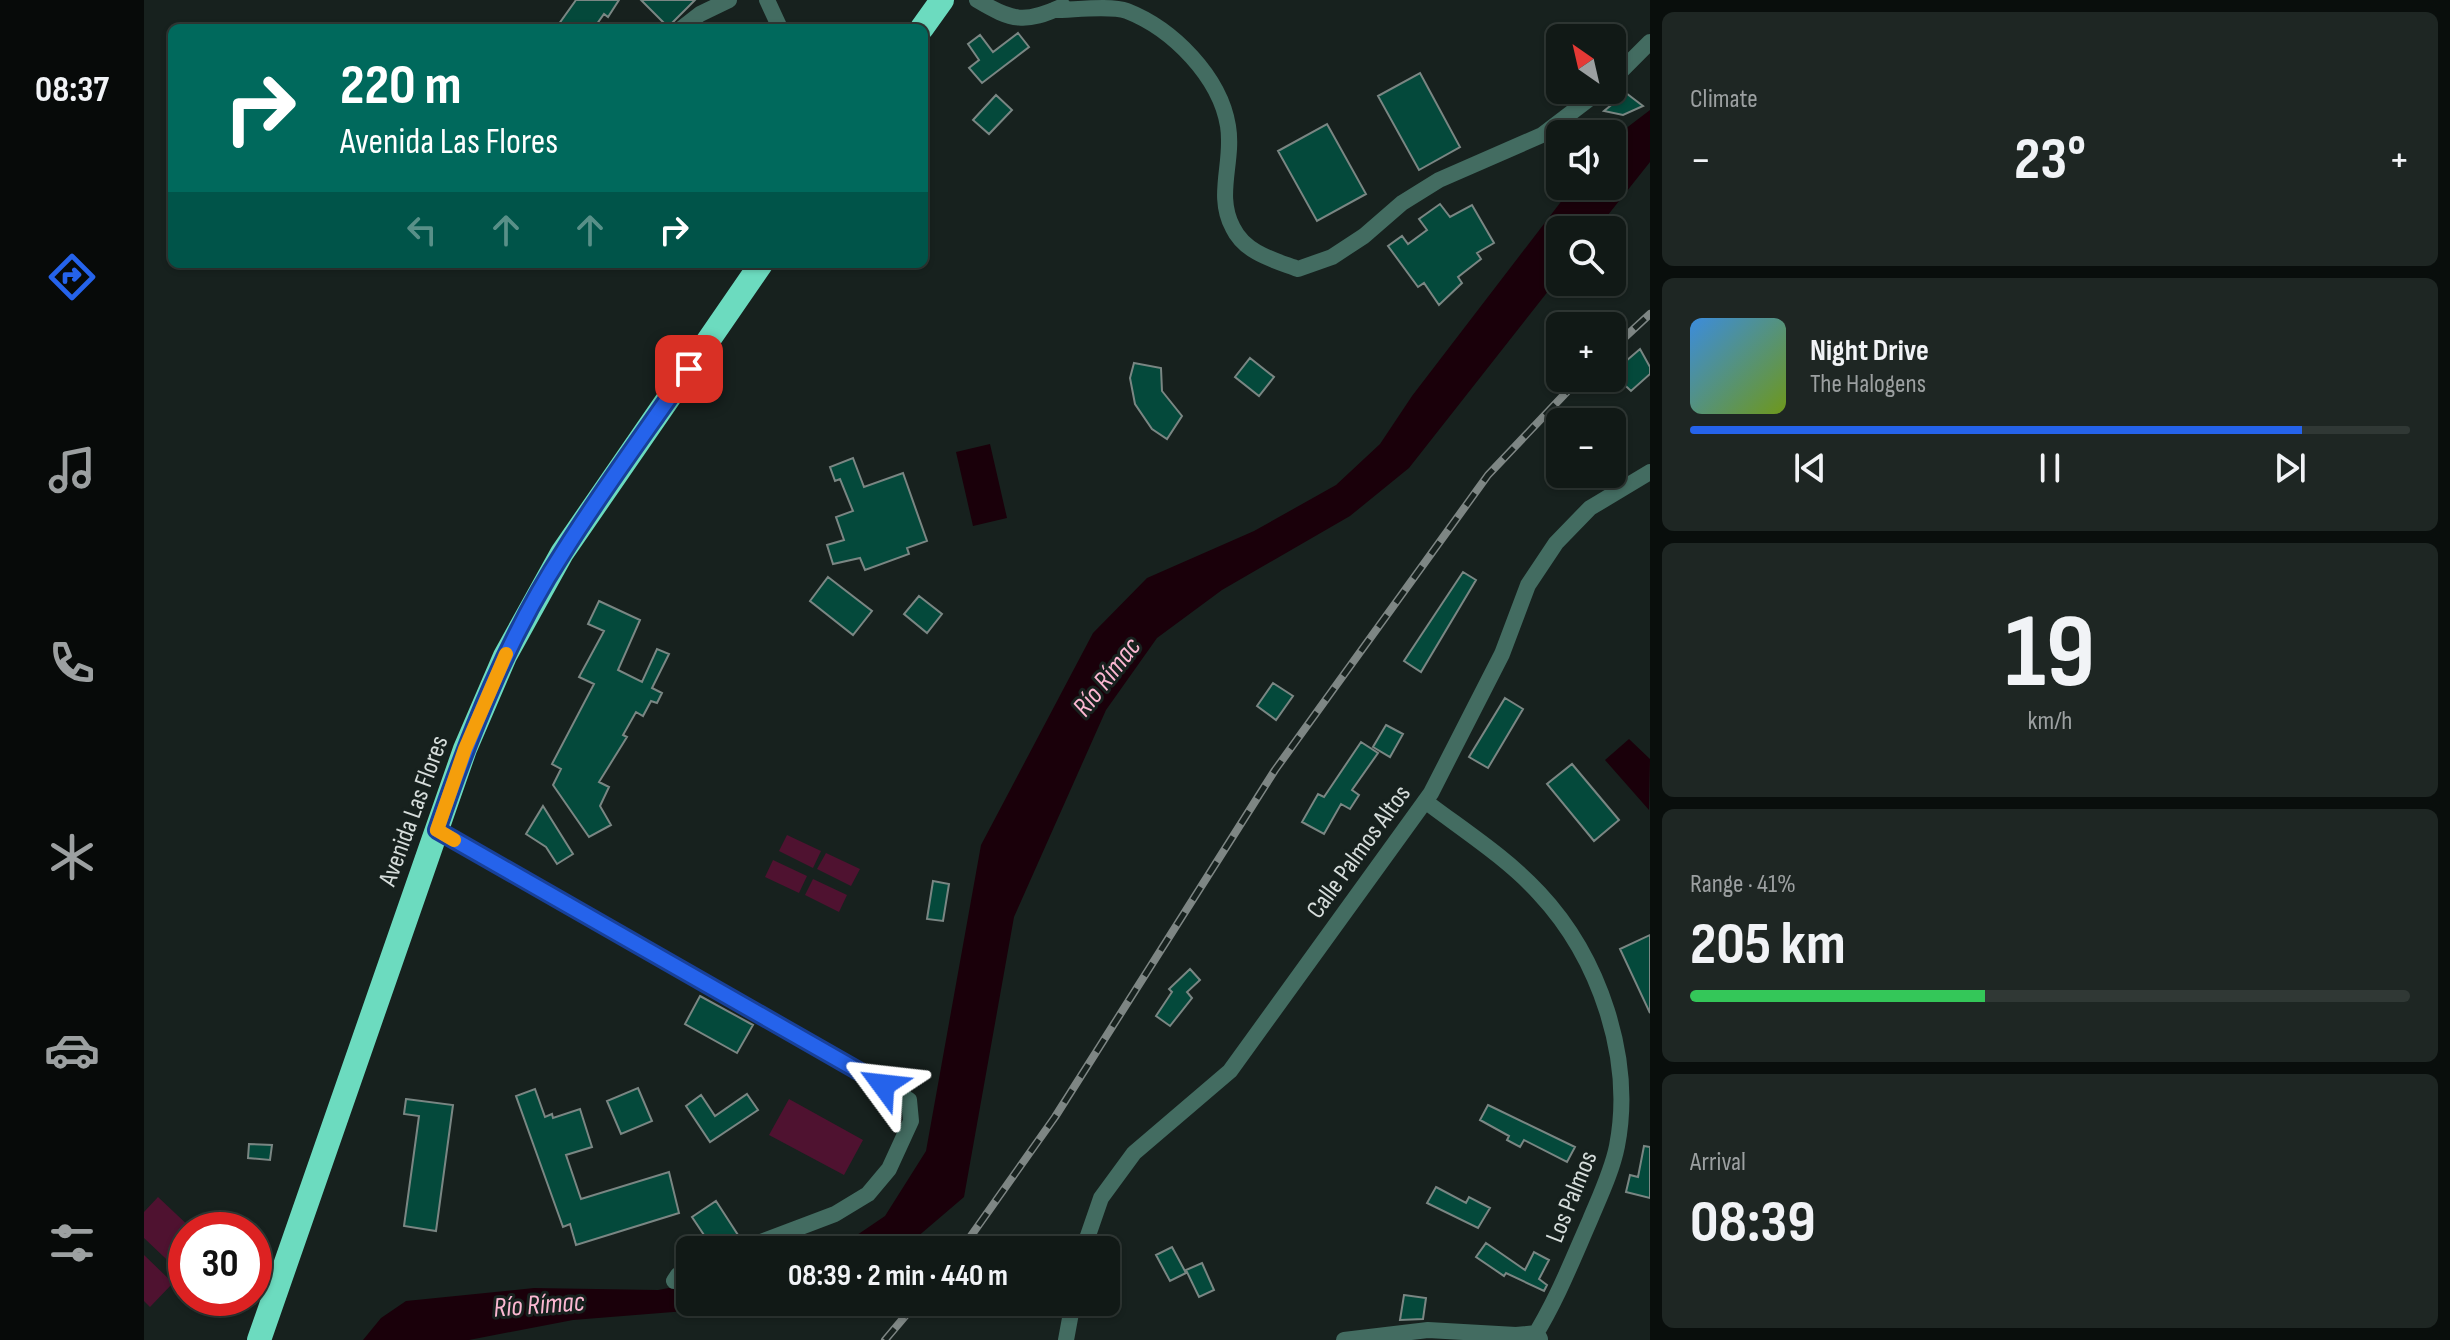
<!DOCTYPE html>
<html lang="en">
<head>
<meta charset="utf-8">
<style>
	:root { --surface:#111916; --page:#1e2623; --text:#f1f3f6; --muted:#9ca0a1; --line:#303835; --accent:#2563eb }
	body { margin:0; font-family:"Sofia Sans Condensed",sans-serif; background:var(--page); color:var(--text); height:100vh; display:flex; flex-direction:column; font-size:30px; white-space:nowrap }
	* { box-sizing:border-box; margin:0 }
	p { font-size:26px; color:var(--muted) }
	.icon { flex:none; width:44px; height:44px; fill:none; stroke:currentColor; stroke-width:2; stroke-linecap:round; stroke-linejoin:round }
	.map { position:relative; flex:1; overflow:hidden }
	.sheet { display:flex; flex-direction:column; gap:12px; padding:12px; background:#090e0c; width:800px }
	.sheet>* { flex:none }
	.top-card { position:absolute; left:24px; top:24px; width:760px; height:244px; border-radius:12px; box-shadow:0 2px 6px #0004,0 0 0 2px var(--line); background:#00695c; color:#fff; overflow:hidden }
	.needle { width:52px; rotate:326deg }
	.buttons { position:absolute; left:1402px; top:24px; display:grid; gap:16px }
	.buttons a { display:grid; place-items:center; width:80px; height:80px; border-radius:12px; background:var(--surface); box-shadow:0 2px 6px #0004,0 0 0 2px var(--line); font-size:40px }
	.speed { position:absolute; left:24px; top:1212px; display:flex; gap:16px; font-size:40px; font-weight:700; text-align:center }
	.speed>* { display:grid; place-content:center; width:104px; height:104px; border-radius:50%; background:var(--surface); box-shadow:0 2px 6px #0004,0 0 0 2px var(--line); line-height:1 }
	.speed .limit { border:12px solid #d22; background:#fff; color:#111 }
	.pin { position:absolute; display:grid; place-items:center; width:68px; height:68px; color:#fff; margin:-34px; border-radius:16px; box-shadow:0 4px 12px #0006 }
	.me { position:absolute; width:88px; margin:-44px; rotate:300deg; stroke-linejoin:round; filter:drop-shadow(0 0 6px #0008) }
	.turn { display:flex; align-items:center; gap:28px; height:168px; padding:0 40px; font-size:36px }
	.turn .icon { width:104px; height:104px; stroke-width:2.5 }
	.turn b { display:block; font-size:56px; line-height:68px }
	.lanes { display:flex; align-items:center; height:76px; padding:0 40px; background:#0003; justify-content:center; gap:40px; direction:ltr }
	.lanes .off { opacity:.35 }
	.big { font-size:60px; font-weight:700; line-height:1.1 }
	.sheet .tile { flex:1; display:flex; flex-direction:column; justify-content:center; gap:12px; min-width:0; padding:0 28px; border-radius:12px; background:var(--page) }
	.sheet .dial { align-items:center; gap:0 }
	.dial b { font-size:104px; line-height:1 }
	.song { display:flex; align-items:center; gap:24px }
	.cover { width:96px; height:96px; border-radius:12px; background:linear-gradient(135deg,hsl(210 70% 55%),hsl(80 70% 35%)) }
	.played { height:8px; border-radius:4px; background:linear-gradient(90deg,var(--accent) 85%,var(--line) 85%) }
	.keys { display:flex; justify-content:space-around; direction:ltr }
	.heat { display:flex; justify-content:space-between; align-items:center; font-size:44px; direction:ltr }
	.charge { height:12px; border-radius:6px; background:linear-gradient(90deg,#34c759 41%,var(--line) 0) }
	.trip { position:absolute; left:532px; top:1236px; width:444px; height:80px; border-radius:12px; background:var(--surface); box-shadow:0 2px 6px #0004,0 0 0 2px var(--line); font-weight:700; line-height:80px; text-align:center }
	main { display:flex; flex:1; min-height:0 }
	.dock { display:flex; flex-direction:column; width:144px; justify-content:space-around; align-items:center; background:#070a09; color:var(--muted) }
	.dock .icon { width:56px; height:56px }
	.dock .selected { color:var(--accent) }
	.dock b { font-size:36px; color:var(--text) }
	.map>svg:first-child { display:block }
	.green { fill:#4f1230 }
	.water { fill:#1a000a }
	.building { fill:#04493b; stroke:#7a8683; stroke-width:2 }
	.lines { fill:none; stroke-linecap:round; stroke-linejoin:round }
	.minor { stroke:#436c61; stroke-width:16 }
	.highway { stroke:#6cdbbf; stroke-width:24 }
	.rail-casing { stroke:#7e8684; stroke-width:8 }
	.rail { stroke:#17211e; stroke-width:5; stroke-dasharray:15; stroke-linecap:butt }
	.route-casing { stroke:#184099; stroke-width:20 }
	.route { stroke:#2563eb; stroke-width:14 }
	.slow { stroke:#f59e0b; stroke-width:14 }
	.labels { text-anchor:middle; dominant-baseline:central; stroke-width:6; stroke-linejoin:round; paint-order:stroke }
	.street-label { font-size:26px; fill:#d6dddb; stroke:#17211e }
	.water-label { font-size:28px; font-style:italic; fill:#fbb7d1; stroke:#17211e }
</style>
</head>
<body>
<main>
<nav class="dock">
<b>08:37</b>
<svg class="icon selected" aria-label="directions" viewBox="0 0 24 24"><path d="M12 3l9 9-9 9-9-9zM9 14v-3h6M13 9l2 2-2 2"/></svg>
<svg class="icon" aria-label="music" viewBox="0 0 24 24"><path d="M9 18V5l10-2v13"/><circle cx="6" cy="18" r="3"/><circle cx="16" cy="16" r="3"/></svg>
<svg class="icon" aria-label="phone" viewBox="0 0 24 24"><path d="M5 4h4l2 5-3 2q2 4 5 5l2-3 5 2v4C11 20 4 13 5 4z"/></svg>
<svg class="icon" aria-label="climate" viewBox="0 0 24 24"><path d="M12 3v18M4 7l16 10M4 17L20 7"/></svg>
<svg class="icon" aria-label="car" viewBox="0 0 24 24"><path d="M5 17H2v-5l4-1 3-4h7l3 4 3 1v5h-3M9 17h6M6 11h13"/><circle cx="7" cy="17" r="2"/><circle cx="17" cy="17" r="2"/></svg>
<svg class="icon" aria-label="filters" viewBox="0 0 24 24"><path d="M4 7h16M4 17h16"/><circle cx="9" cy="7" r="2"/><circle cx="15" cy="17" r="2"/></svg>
</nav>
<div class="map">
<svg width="1506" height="1340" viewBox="0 0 1506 1340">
	<rect width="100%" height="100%" fill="#17211e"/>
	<!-- green -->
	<path class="green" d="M643 835 677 851 669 868 635 851Z
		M682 853 716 869 707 886 673 869Z
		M629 860 663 876 655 893 621 877Z
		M669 879 703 895 695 912 661 895Z
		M645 1099 719 1140 700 1175 625 1135Z
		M14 1197 49 1230H42V1270L38 1274 0 1238V1212Z
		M0 1255 29 1283 6 1307 0 1301Z"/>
	<!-- water -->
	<path class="water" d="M1506 110V162L1452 230H1416V276L1265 468 1206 516 1078 590 1013 638 962 710 870 917 820 1197 758 1250H691L741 1216 782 1151 837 845 949 633 1003 578 1110 531 1192 485 1236 444 1268 396 1429 186H1468V139Z
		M846 444 863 518 829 526 812 452Z
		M1485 739 1506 759 1505 810 1461 760Z
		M546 1284V1302H653L429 1320 325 1340H219L237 1318 262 1301 390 1288 514 1290Z"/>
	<!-- building -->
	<path class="building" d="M432 0H475L464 17 460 14 450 28H412Z
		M497 0H551L524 27Z
		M874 33 885 47 838 83 825 68 835 60 824 44 836 35 849 52Z
		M1276 73 1316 147 1275 170 1234 96Z
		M1482 93 1499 106 1479 115 1460 111Z
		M852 95 868 110 845 134 829 120Z
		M1183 124 1222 194 1173 221 1134 151Z
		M1296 204 1306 217 1328 205 1350 243 1333 253 1337 259 1314 277 1318 283 1295 305 1280 283 1274 287 1244 246 1258 236 1264 244 1283 230 1275 219Z
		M1496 349 1506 367V374L1487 391 1468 373Z
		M1106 358 1130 377 1115 396 1091 377Z
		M990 363 1017 368 1018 391 1038 416 1023 439 1008 429 991 404 986 378Z
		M709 458 720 487 759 473 783 541 763 548 765 554 721 570 716 558 689 564 683 545 700 540 692 517 709 511 696 479 691 481 686 467Z
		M1319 572 1332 580 1277 672 1260 661Z
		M684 577 728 611 709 635 666 601Z
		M775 596 798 614 783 633 760 614Z
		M455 601 496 620 474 670 498 682 513 649 525 654 508 688 518 693 513 703 507 701 499 716 492 712 479 735 483 737 455 782 465 787 456 806 467 825 445 837 409 785 417 769 408 764 450 684 435 677 460 631 444 624Z
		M1129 683 1149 696 1132 720 1113 706Z
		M1361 698 1379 709 1344 768 1325 757Z
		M1242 725 1259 734 1246 757 1229 747Z
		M1217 742 1234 753 1208 790 1215 795 1206 809 1197 804 1180 834 1158 822 1174 794 1180 797Z
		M1428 764 1475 820 1450 841 1403 784Z
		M399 806 429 854 413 864 402 847 382 834Z
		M789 881 805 884 799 921 783 919Z
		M1506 935V1013L1476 949Z
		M1046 969 1056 980 1043 992 1048 998 1026 1026 1012 1016 1028 992 1025 989Z
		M556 996 609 1025 593 1053 541 1024Z
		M494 1088 508 1121 477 1134 463 1101Z
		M391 1089 401 1117 408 1114 409 1118 436 1109 448 1147 422 1155 437 1199 525 1172 535 1213 432 1245 426 1224 419 1227 372 1096Z
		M603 1094 614 1110 566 1142 542 1106 557 1095 571 1116Z
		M262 1099 309 1105 292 1231 260 1226 275 1116 260 1114Z
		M1344 1105 1431 1147 1423 1162 1380 1140 1376 1147 1363 1140 1365 1136 1336 1120Z
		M105 1144 128 1145 126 1160 104 1158Z
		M1500 1146 1506 1147V1198L1482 1192 1486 1175 1494 1177Z
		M1292 1187 1322 1203 1325 1197 1346 1208 1334 1228 1283 1203Z
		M572 1201 594 1235 570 1250 548 1217Z
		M1342 1243 1381 1270 1390 1252 1405 1260 1395 1279 1403 1285 1400 1291 1362 1273 1360 1276 1332 1257Z
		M1028 1247 1042 1273 1026 1281 1012 1255Z
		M1058 1263 1070 1290 1055 1297 1042 1270Z
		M1260 1295 1282 1298 1279 1319 1256 1320Z"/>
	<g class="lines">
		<!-- minor -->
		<path class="minor" d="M623 0 636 28
			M833 0C868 21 881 24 919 6
			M910 10C929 10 967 5 983 11 1029 29 1076 77 1084 126 1090 162 1071 195 1089 228 1101 253 1130 260 1154 269L1188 257 1220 236 1258 203 1295 180 1398 135 1457 90
			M538 28 556 14 585 0
			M1468 80 1506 42
			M1281 801C1319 830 1363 858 1395 893 1455 957 1490 1058 1473 1146 1468 1171 1456 1196 1446 1220 1428 1261 1412 1302 1388 1340
			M293 830 765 1100 767 1121 745 1169 724 1194 691 1214 596 1250
			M939 1250 957 1198 990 1153 1086 1071 1287 793 1358 654 1384 585 1412 543 1446 508 1506 472
			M530 1281 534 1275 546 1269
			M922 1340 929 1302
			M1200 1340 1284 1330 1372 1335 1393 1333 1396 1339"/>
		<!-- highway -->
		<path class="highway" d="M778 28 798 0
			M115 1340 321 749 361 656 418 553 617 264"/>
		<!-- rail casing -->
		<g class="rail-casing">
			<path id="rail" d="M1468 349 1506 314
				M817 1250 911 1117 1131 770 1344 475 1436 378
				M741 1340 773 1302"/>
		</g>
		<!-- rail -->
		<use href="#rail" class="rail"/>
	</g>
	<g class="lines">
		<!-- route casing -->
		<g class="route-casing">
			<path id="route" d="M545 369C503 430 459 489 420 551 364 637 326 733 293 830L739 1085"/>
		</g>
		<!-- route -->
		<use href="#route" class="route"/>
		<!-- slow -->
		<path class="slow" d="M310 840 293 830 321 749 362 654"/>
	</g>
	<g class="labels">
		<!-- street labels -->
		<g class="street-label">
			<text transform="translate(270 811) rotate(-70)">Avenida Las Flores</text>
			<text transform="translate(1215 852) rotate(-54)">Calle Palmos Altos</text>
			<text transform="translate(1428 1197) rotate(-68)">Los Palmos</text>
		</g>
		<!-- water labels -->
		<g class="water-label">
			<text transform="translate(963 677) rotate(-52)">Río Rímac</text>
			<text transform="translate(395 1305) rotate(-4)">Río Rímac</text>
		</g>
	</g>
</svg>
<div class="buttons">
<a><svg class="needle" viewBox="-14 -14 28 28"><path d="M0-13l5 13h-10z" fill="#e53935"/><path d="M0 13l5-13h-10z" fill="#9ca0a1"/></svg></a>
<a><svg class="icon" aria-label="sound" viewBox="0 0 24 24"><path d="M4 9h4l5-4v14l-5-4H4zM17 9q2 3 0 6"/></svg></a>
<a><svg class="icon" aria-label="search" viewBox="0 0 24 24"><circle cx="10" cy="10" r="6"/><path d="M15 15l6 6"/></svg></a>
<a>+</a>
<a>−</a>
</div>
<div class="speed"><div class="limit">30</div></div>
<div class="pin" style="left:545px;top:369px;background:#d93025"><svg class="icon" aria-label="arrive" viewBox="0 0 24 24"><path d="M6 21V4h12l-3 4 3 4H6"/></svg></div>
<svg class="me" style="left:739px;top:1085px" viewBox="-20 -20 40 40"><path d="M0-17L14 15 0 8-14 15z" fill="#2563eb" stroke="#fff" stroke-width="4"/></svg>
<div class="trip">08:39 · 2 min · 440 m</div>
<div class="top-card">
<div class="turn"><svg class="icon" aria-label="right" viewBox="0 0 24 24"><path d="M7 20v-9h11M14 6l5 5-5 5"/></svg><div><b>220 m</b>Avenida Las Flores</div></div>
<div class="lanes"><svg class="icon off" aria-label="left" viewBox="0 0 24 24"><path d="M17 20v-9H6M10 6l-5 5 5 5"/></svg><svg class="icon off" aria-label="ahead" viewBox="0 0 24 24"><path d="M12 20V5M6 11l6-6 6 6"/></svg><svg class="icon off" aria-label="ahead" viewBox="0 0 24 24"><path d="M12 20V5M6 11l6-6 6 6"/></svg><svg class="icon" aria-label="right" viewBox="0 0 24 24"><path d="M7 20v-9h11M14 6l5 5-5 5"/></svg></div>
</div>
</div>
<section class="sheet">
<div class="tile"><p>Climate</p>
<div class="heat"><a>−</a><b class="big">23°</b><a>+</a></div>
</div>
<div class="tile">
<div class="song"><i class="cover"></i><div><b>Night Drive</b><p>The Halogens</p></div></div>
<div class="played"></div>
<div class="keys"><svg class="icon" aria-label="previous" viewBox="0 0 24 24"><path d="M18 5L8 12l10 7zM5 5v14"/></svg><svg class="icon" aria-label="pause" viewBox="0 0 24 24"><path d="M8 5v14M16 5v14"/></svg><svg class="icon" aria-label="next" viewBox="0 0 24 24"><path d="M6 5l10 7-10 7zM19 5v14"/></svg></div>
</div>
<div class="tile dial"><b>19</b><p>km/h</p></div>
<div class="tile"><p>Range · 41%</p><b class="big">205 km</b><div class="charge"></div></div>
<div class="tile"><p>Arrival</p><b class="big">08:39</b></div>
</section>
</main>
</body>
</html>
